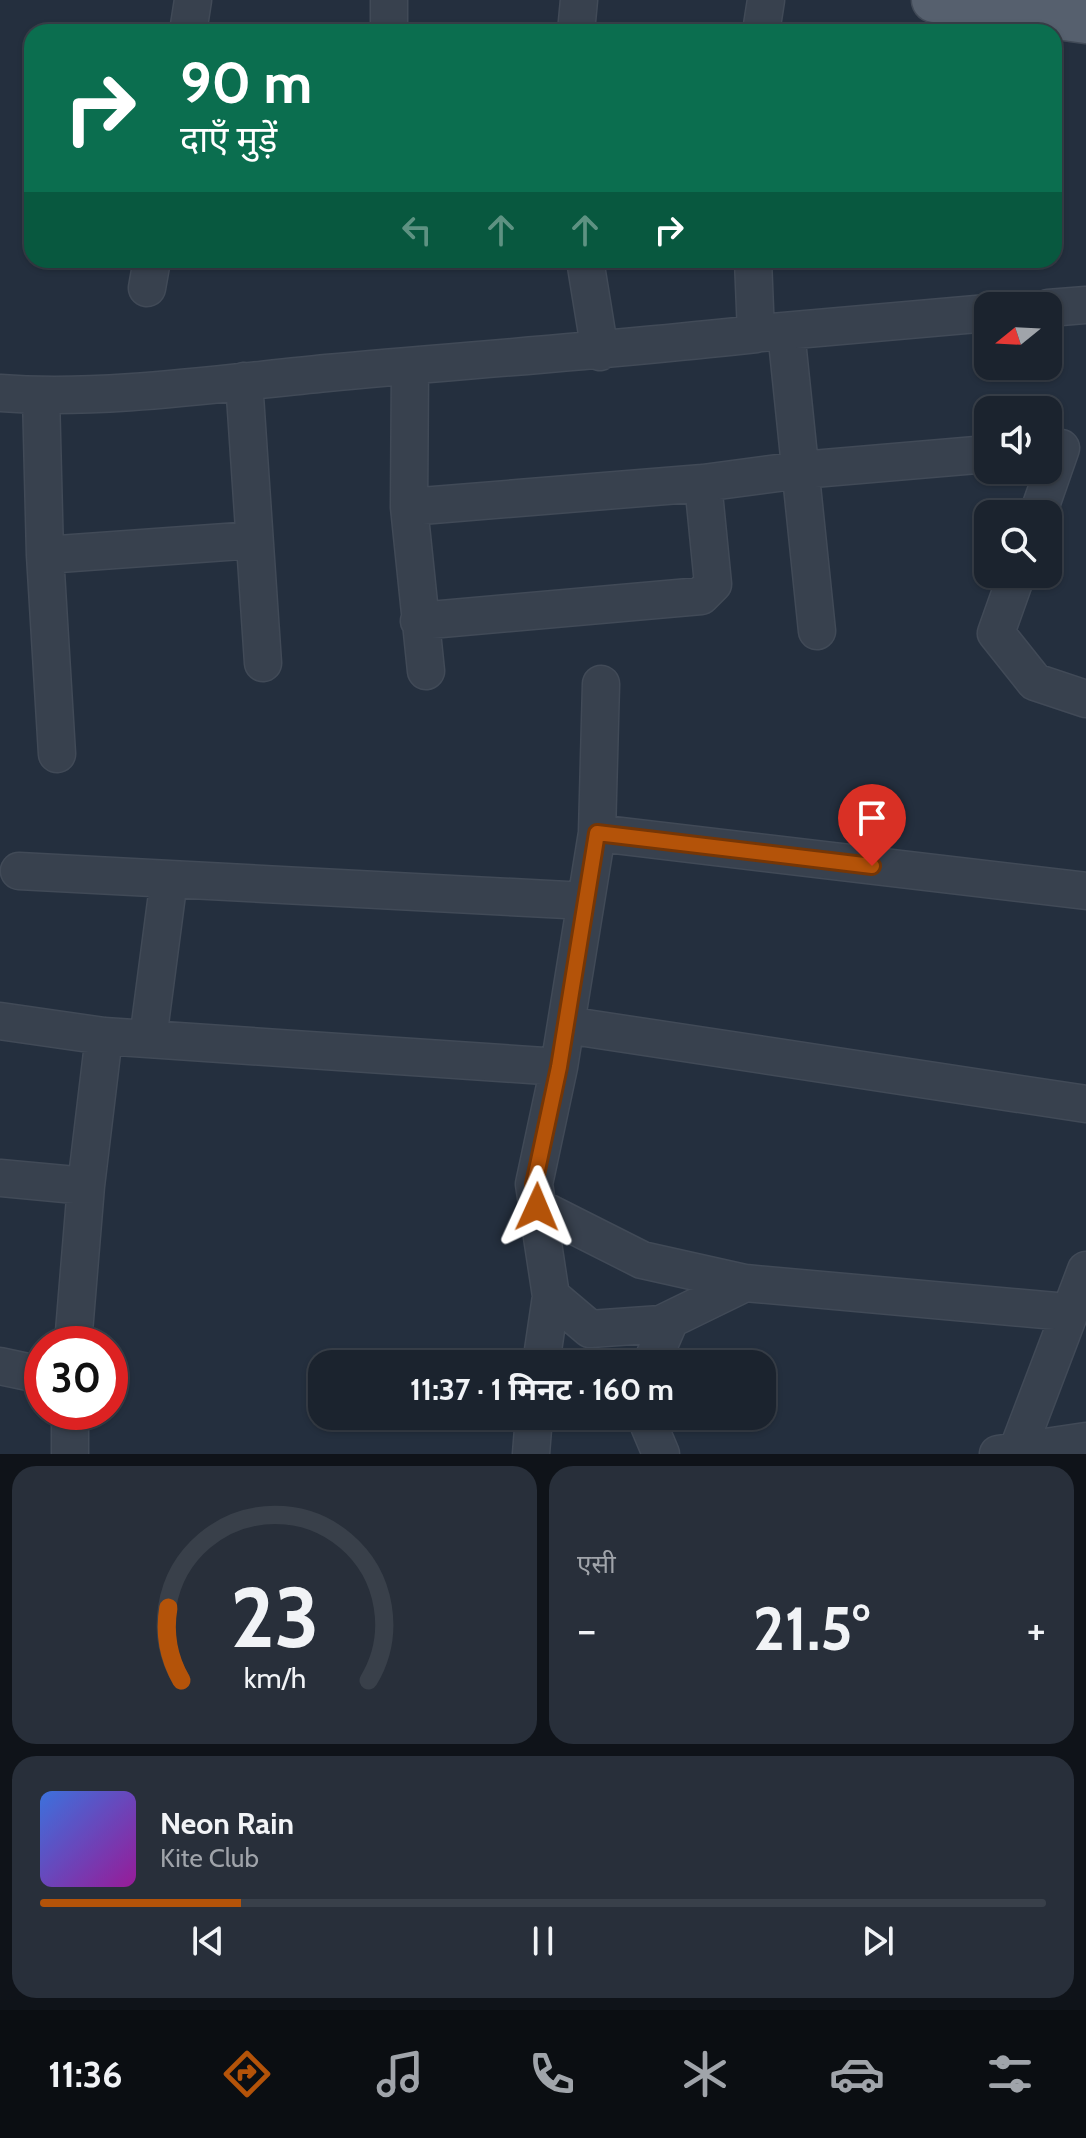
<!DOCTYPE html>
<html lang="hi">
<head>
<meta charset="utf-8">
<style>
	:root { --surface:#1b232e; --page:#282f3a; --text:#f1f3f6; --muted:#a0a4aa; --line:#39404a; --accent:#b45309 }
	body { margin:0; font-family:Cabin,"Noto Sans Devanagari",sans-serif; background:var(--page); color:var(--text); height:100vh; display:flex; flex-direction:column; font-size:30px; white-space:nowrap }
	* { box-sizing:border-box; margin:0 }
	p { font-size:26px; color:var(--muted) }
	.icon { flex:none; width:44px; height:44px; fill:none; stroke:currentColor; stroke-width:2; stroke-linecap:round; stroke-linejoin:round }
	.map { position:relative; height:1454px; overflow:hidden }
	.panel { display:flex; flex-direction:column; gap:12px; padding:12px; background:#0f1319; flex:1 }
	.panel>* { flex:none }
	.banner { position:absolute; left:24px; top:24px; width:1038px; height:244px; border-radius:24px; box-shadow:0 2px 6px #0004,0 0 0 2px var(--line); background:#0b6e4f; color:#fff; overflow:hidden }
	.needle { width:52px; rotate:252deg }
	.buttons { position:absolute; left:974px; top:292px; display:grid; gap:16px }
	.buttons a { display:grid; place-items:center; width:88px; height:88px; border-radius:16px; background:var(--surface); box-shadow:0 2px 6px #0004,0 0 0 2px var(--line); font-size:40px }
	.speed { position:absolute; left:24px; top:1326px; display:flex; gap:16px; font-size:40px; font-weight:700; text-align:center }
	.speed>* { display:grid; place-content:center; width:104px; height:104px; border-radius:50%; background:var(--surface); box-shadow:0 2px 6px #0004,0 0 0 2px var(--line); line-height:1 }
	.speed .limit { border:12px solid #d22; background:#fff; color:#111 }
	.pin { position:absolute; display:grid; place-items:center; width:68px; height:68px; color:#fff; margin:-82px -34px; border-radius:50% 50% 50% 0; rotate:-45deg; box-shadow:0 0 8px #0007 }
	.pin .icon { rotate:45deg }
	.me { position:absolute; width:88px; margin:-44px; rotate:1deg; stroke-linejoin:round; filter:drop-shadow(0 0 6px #0008) }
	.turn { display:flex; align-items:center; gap:28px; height:168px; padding:0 24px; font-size:36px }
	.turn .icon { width:104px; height:104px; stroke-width:2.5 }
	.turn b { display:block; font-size:56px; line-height:68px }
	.lanes { display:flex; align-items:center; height:76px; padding:0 24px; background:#0003; justify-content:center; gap:40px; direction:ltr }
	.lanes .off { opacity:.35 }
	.big { font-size:60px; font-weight:700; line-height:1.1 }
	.panel .widget { flex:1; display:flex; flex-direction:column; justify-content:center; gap:12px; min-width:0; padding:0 28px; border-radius:24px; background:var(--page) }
	.panel .dial { align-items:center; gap:0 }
	.dial svg { height:208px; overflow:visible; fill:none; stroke:var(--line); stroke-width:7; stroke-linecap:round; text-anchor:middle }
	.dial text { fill:var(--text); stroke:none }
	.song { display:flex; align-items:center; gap:24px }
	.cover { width:96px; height:96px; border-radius:12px; background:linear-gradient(135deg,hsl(220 70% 55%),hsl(300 70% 35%)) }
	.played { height:8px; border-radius:4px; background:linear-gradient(90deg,var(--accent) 20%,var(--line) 20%) }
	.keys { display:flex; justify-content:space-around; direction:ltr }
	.heat { display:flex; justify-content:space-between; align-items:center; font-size:44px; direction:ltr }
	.panel .tiles { flex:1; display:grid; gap:12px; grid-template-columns:1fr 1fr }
	.widget:last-child { grid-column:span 2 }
	.trip { position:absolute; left:308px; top:1350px; width:468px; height:80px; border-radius:24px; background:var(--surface); box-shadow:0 2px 6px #0004,0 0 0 2px var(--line); font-weight:700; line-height:80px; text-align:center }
	.menu { display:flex; height:128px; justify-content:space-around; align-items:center; background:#0b0e12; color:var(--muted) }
	.menu .icon { width:56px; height:56px }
	.menu .current { color:var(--accent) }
	.menu b { font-size:36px; color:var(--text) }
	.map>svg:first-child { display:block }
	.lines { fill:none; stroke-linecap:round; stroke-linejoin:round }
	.minor-casing { stroke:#414a57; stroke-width:39 }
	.major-casing { stroke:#414a57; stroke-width:47 }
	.minor { stroke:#38414e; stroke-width:36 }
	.major { stroke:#56606e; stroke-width:44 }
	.route-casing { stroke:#753606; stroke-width:20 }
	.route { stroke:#b45309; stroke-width:14 }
</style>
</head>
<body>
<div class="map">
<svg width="1086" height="1454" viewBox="0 0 1086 1454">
	<rect width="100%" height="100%" fill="#242f3e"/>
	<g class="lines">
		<!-- minor casing -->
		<g class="minor-casing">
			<path id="minor" d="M188 32 193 0
				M389 32V0
				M576 32 579 0
				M761 32 766 0
				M585 260 600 352
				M147 288 152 260
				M1048 308 1086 305
				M786 331 817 631
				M761 333 988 313
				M410 367 409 507 426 671
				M244 381 263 663
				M0 393C102 401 224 383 327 373 470 360 613 350 756 334L753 260
				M41 396 45 555 57 754
				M409 507 703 483 801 470 988 454
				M1038 514 1061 448
				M45 555 254 540
				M1017 574 996 633 1035 682 1086 699
				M419 621 701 596 713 584 703 483
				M601 684 597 833 559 1067 534 1184 551 1296 590 1329 661 1324 745 1283 1067 1312
				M597 833 1086 891
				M19 871 586 901
				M0 1021 104 1036 559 1067
				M566 1025 1086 1104
				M148 1039 169 879
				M0 1178 86 1186
				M537 1207 642 1260 745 1283
				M73 1344 86 1186 104 1036
				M541 1364 551 1296
				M651 1364 670 1320
				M0 1366 42 1375
				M70 1412V1454
				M645 1416 661 1454
				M531 1454 534 1416
				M998 1454 1086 1441
				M1016 1454 1086 1270"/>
		</g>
		<!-- major casing -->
		<g class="major-casing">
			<path id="major" d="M934 0 1086 21"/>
		</g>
		<!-- minor -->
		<use href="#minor" class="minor"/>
		<!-- major -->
		<use href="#major" class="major"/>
	</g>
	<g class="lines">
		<!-- route casing -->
		<g class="route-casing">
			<path id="route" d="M537 1207 534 1184 559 1067 597 833 872 866"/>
		</g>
		<!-- route -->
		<use href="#route" class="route"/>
	</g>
</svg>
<div class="buttons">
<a><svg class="needle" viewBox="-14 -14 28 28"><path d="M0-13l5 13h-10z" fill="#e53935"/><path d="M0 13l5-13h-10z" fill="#a0a4aa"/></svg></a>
<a><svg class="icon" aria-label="sound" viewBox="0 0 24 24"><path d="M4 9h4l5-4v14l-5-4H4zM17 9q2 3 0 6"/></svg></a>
<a><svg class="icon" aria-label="search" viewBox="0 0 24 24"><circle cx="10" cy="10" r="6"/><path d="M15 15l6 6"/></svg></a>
</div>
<div class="speed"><div class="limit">30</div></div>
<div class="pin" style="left:872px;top:866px;background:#d93025"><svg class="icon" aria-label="arrive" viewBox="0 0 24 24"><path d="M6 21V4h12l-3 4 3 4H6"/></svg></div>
<svg class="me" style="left:537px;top:1207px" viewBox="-20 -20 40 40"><path d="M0-17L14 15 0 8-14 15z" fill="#b45309" stroke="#fff" stroke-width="4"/></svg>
<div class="trip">11:37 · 1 मिनट · 160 m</div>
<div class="banner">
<div class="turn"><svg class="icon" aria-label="right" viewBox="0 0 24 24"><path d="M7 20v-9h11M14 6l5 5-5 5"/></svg><div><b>90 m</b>दाएँ मुड़ें</div></div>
<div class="lanes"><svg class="icon off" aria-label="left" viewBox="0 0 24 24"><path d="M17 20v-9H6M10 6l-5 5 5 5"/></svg><svg class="icon off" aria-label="ahead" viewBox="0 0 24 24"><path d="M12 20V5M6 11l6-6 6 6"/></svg><svg class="icon off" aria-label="ahead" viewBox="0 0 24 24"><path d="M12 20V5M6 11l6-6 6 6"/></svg><svg class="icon" aria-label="right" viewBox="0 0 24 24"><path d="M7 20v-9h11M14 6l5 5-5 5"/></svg></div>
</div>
</div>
<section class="panel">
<div class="tiles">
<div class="widget dial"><svg viewBox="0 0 100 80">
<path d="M14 69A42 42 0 1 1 86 69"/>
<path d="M14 69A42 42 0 0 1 9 41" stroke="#b45309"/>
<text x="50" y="56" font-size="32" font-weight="700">23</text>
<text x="50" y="72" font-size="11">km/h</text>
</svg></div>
<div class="widget"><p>एसी</p>
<div class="heat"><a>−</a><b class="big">21.5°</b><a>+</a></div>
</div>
<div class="widget">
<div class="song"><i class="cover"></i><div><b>Neon Rain</b><p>Kite Club</p></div></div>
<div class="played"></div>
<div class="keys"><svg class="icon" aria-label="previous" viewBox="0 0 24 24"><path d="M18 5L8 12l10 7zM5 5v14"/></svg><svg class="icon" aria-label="pause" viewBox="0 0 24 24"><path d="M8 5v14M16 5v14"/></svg><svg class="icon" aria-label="next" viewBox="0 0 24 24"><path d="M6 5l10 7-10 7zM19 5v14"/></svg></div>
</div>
</div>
</section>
<nav class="menu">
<b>11:36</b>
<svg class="icon current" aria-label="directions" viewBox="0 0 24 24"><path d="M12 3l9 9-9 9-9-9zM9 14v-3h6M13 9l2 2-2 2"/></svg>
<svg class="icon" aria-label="music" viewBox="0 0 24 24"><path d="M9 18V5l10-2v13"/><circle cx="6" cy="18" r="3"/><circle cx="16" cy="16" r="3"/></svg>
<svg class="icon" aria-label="phone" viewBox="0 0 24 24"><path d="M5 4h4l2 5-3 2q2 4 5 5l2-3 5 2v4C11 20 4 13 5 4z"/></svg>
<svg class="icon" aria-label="climate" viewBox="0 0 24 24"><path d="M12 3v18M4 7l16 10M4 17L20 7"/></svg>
<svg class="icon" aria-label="car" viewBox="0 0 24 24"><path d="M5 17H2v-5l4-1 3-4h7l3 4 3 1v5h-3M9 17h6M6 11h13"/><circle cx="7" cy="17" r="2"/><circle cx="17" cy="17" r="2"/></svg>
<svg class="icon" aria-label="filters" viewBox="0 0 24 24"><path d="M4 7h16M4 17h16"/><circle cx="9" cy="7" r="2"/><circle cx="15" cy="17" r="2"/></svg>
</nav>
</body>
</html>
